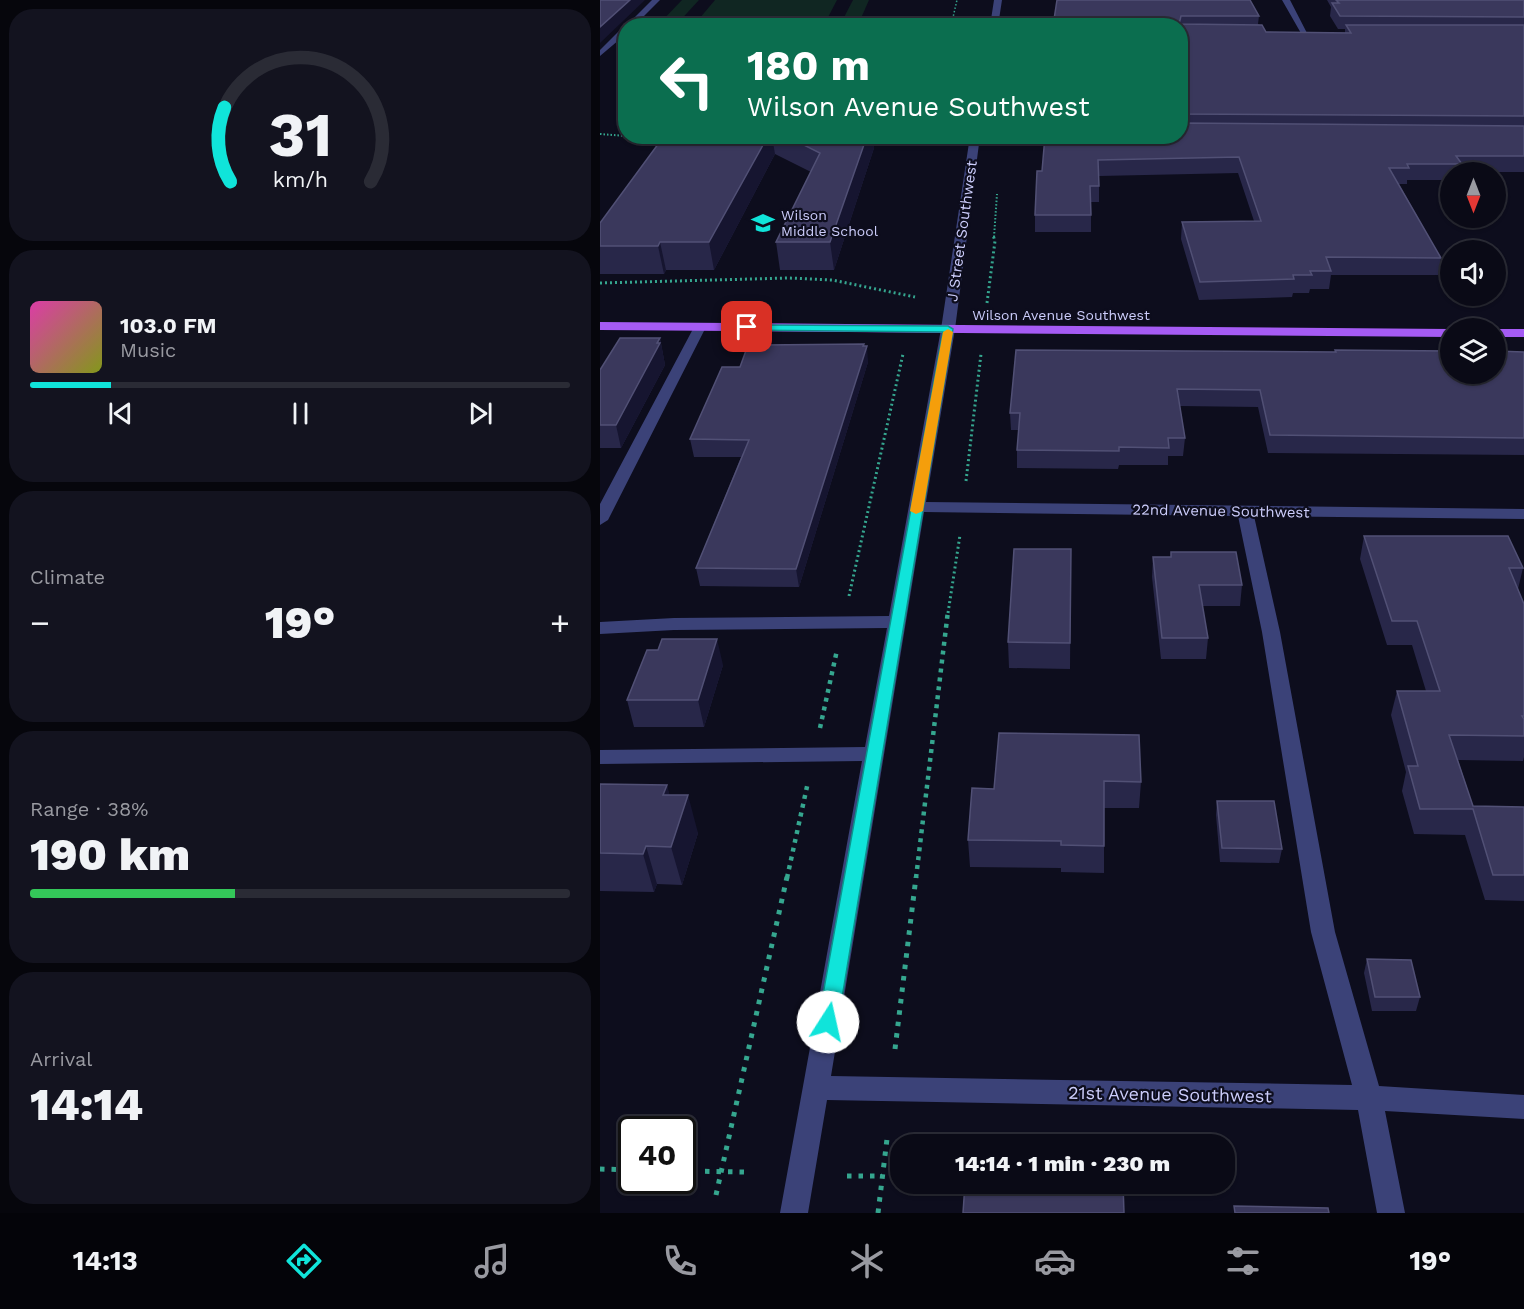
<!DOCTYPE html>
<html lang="en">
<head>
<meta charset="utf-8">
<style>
	:root { --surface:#0a0a16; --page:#13131f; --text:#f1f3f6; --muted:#999aa1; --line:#2a2b35; --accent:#10e4da }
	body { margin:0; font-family:"Work Sans",sans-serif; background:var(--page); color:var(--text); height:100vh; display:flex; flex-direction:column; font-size:22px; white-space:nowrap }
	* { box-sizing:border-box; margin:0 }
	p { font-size:20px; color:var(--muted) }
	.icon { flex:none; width:33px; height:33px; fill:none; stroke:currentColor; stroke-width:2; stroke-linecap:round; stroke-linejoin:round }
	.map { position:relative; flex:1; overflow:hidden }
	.details { display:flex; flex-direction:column; gap:9px; padding:9px; background:#06060c; width:600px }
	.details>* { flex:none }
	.guide { position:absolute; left:18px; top:18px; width:570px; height:126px; border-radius:24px; box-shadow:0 2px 4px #0004,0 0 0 2px var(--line); background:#0b6e4f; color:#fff; overflow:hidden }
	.needle { width:39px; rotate:180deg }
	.tools { position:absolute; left:840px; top:162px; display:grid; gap:12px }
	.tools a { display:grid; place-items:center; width:66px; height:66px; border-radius:50%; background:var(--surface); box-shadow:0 2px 4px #0004,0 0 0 2px var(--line); font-size:30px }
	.speed { position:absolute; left:18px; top:1116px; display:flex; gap:12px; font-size:30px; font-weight:700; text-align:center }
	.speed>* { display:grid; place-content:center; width:78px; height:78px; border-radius:50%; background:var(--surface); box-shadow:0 2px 4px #0004,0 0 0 2px var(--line); line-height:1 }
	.speed .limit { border:3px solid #111; border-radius:9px; background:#fff; color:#111 }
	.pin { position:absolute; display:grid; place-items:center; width:51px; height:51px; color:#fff; margin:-26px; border-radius:12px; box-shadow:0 3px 9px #0006 }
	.me { position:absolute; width:66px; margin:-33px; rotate:10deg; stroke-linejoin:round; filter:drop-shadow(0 0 4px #0008) }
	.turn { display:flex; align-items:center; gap:21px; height:126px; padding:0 30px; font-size:27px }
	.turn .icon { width:78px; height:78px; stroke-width:2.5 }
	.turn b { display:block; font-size:42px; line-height:51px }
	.big { font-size:45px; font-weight:800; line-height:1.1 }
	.details .tile { flex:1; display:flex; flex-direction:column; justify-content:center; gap:9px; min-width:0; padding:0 21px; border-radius:24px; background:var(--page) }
	.details .dial { align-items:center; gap:0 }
	.dial svg { height:156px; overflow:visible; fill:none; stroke:var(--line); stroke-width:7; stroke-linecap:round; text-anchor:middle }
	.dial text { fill:var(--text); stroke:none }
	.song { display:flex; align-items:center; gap:18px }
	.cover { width:72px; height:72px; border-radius:9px; background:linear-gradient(135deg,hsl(320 70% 55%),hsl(70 70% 35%)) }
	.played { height:6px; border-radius:3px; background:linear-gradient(90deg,var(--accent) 15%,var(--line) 15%) }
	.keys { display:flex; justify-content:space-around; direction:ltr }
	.heat { display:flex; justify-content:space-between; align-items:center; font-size:33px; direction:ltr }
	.charge { height:9px; border-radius:4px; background:linear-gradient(90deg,#34c759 38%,var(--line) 0) }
	.trip { position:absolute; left:290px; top:1134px; width:345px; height:60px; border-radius:24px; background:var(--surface); box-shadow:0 2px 4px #0004,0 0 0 2px var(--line); font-weight:800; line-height:60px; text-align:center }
	.dock { display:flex; height:96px; justify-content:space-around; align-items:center; background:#040409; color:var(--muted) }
	.dock .icon { width:42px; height:42px }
	.dock .active { color:var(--accent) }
	.dock b { font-size:27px; color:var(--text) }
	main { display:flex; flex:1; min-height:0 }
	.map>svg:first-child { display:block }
	.green { fill:#102622 }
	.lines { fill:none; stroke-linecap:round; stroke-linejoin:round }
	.path-far4 { stroke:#35a68f; stroke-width:1.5; stroke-dasharray:1.5 2; stroke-linecap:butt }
	.path-far3 { stroke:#35a68f; stroke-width:2; stroke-dasharray:1.5 2; stroke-linecap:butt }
	.path-far2 { stroke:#35a68f; stroke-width:3; stroke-dasharray:2 3; stroke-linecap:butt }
	.path-far1 { stroke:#35a68f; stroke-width:4.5; stroke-dasharray:4 5; stroke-linecap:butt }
	.path { stroke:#35a68f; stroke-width:5; stroke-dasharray:4.5 7; stroke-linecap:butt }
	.minor { fill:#3b4278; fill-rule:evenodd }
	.major { fill:#a55bf4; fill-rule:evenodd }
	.wall { fill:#282749 }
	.shaded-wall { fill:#161530 }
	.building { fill:#3a385c; stroke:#515075; stroke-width:1.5 }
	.route { fill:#10e4da; stroke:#0a948e; stroke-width:1.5 }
	.slow { fill:#f59e0b }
	.labels { text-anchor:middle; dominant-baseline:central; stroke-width:4.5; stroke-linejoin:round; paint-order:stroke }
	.far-poi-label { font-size:14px; fill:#cccdfb; stroke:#0d0d1d; text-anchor:start }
	.far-street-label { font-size:14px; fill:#cccdfb; stroke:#0d0d1d }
	.street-label { font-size:15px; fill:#cccdfb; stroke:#0d0d1d }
	.near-street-label { font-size:18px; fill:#cccdfb; stroke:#0d0d1d }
</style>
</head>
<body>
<main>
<section class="details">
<div class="tile dial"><svg viewBox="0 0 100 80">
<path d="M14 69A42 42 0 1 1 86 69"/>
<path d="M14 69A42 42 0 0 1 11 31" stroke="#10e4da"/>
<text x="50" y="56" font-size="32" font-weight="700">31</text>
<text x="50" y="72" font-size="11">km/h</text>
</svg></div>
<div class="tile">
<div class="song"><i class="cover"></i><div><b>103.0 FM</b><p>Music</p></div></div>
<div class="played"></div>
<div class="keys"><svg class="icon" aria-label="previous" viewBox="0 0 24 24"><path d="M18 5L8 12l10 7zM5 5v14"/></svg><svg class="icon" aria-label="pause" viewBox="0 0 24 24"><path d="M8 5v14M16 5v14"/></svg><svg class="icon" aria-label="next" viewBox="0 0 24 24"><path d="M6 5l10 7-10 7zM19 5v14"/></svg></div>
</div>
<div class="tile"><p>Climate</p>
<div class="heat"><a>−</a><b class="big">19°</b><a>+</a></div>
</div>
<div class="tile"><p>Range · 38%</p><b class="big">190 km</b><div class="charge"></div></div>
<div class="tile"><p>Arrival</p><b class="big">14:14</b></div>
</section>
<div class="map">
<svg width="924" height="1213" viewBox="0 0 924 1213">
	<rect width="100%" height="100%" fill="#0d0d1d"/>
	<!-- green -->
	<path class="green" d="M82 0H99L76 25H58Z
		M115 0H237L224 25H94Z
		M253 0H269L258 25H240Z"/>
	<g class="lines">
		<!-- path-far4 -->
		<path class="path-far4" d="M351 26 357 0"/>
		<!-- path-far3 -->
		<path class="path-far3" d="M0 134 26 136
			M270 144 313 136
			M394 237 397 194"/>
		<!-- path-far2 -->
		<path class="path-far2" d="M0 283 189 278 232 280 315 297
			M387 303 395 241 393 235
			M366 481 381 354
			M249 596 303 354
			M348 613 360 535"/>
		<!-- path-far1 -->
		<path class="path-far1" d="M220 728 237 650
			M187 878 208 782
			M316 878 348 611"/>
		<!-- path -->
		<path class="path" d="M295 1049 316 877
			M0 1169 32 1170
			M82 1171 144 1172
			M247 1176H282
			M116 1195 187 877
			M278 1213 287 1139"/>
		<!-- minor -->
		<path class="minor" d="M52 0H60L34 26H26Z
			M394 0H402L398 26H390Z
			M682 0H690L708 35H702Z
			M23 27H26V34L0 56V50Z
			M370 136H380L355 329 326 502 924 509V519L654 516 680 632 735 932 779 1086 924 1095V1119L785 1111 805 1213H777L758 1110 227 1100 208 1213H180L262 761 0 764V750L265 747 287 628 74 630 0 634V622L74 618 289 616 341 329ZM324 512 638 516 662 632 711 932 752 1085 231 1076Z
			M100 323 106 327 8 520 0 525V504L94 327Z"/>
		<!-- major -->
		<path class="major" d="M0 322 850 329V337L0 330Z
			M896 329H924V337H896Z"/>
	</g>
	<!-- wall -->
	<path class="wall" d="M457 0 659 16 658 24 666 32 745 33V29H738L730 16 731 7 727 0H924V172H850V180H807V184H799L841 258 838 275H731L729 289H710L709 293H693L692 297 599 300 581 239 582 222 654 221 638 173 499 176V202H491V232H435V215L442 171 580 136V26Z
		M64 136H273L274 148 234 270H180L176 242 211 172 175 154 114 270H66L64 274H0V223Z
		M60 338 65 365 21 448H0V370Z
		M264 344 268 362 199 587 100 586 96 568 141 457H94L90 439 140 367Z
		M735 350 924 352V455L668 453 658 407 580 406 585 438 583 456H568V465H519L518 469 417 468V450L419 430H411L410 413 734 352Z
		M764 536 923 568 918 589 924 604V757L923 761 858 760 873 806 924 807V901L885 900 865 835 814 834 802 791 806 772 791 715 797 691H826L812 645H787L760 559Z
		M471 549 470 669 409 668 408 642Z
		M571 552 642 585 640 606H602L608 638 606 659H561L552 577 553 557H571Z
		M123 665 104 727H34L27 700Z
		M399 733 541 782 539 808H504V873L461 872V868L370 867 368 840 394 789Z
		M0 784 67 785 69 795 98 833 82 885 57 884 54 892 0 891Z
		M617 801 682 849 679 863 620 862 616 815Z
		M767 959 820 997 816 1011H772L764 973Z"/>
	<!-- shaded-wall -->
	<path class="shaded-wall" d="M30 0H45L0 43V27Z
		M168 136H172L175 154 114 270 109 242Z
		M267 136H273L274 148 234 270 230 242Z
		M60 242 66 270 64 274 58 246Z
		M60 338 65 365 21 448 16 425Z
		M264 344 265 352 267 346 268 362 199 587 196 569Z
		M117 639 123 665 104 727 98 700Z
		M67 785 77 823 63 795Z
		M88 795 98 833 82 885 71 847Z
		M46 846 57 884 54 892 43 854Z"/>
	<!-- building -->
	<path class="building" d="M0 0H30L0 27Z
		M457 0H650L659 16H581L579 24 662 25 666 32 751 33 746 25H924V116L580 114V26H453Z
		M736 0H924V17L740 16 732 3H739Z
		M580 123 924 126V156H856L862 164H807L809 168H789L841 258 726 257 731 271H710L712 275H693L694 279 600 282 582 222 661 221 639 157 498 160 499 186H490L491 215H435L437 171H442L445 136H580Z
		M64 136H168L109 242H60L58 246H0V223Z
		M186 136H267L230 242H176L220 153Z
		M20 338H60L57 343H60L16 425H0V370Z
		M264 344 263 346H267L196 569 96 568 149 440 90 439 122 367H140L148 345Z
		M416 350 736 352 735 350 850 351V374H896V351L924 352V438L670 435 660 390 577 389 585 438H568L569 448 519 447V451L417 450 420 413H410Z
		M764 536H908L923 568H909L924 604V716H922L924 719V736L849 735 873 806 924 807V875H893L873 809H820L808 766H818L797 691H840L817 621H792Z
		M414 549H471L470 643 408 642Z
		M571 552H636L642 585H599L608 638H562L553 557H571Z
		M62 639H117L98 700H27L47 650H58Z
		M399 733 539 735 541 782 504 781V846L461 845V841L368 840 372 788 394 789Z
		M0 784 67 785 63 795H88L71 847 46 846 43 854 0 853Z
		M617 801H674L682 849 622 848Z
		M767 959 811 960 820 997H775Z
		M365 1184H523L524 1213H363Z
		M634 1206 728 1208 729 1213H635Z"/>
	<!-- route -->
	<path class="route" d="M143 325 348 326 353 329 238 1022 235 1027 228 1030 221 1027 218 1022 343 332 147 330 142 327Z"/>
	<!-- slow -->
	<path class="slow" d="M348 329 353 332 323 511 316 514 310 511 343 332Z"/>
	<!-- icons -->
	<defs>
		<g id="school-bare" transform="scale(1.8)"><path d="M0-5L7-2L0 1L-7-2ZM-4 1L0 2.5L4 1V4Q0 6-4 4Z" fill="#10e4da" stroke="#0d0d1d" stroke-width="2.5" paint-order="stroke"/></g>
	</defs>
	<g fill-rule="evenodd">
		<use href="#school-bare" x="163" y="223"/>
	</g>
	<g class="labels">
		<!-- far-poi labels -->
		<g class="far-poi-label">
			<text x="181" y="215">Wilson<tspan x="181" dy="16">Middle School</tspan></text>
		</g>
		<!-- far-street labels -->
		<g class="far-street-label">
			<text x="461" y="315">Wilson Avenue Southwest</text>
		</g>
		<!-- street labels -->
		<g class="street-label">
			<text transform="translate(362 231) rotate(-82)">J Street Southwest</text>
			<text transform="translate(621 511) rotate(1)">22nd Avenue Southwest</text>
		</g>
		<!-- near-street labels -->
		<g class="near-street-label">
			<text transform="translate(570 1094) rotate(1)">21st Avenue Southwest</text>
		</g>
	</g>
</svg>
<div class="tools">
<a><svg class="needle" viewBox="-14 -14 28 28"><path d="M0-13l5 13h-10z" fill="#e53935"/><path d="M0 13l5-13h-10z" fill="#999aa1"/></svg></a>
<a><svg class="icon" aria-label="sound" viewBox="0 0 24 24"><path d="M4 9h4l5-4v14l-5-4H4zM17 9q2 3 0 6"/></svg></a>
<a><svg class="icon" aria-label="layers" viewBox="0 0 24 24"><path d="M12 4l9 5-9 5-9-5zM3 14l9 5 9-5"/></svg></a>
</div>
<div class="speed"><div class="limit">40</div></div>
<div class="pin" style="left:147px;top:327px;background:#d93025"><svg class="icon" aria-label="arrive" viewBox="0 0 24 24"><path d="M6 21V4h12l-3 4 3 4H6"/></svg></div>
<svg class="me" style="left:228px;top:1022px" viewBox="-20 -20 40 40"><circle r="19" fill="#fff"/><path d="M0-13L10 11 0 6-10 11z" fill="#10e4da"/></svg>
<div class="trip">14:14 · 1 min · 230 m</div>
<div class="guide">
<div class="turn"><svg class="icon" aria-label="left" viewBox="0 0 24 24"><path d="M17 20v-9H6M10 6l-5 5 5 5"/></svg><div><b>180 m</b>Wilson Avenue Southwest</div></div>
</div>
</div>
</main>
<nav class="dock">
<b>14:13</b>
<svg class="icon active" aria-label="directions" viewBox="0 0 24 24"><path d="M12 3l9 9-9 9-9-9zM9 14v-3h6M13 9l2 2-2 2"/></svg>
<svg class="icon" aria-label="music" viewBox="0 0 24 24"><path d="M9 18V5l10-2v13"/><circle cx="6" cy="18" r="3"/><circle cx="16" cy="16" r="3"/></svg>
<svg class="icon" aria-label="phone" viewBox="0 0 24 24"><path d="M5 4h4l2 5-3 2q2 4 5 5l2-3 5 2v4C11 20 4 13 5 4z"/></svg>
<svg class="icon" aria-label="climate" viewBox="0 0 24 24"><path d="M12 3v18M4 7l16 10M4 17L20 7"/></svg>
<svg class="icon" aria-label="car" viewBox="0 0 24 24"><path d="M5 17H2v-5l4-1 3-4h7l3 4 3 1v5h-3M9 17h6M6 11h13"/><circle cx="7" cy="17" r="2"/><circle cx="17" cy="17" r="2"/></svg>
<svg class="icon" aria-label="filters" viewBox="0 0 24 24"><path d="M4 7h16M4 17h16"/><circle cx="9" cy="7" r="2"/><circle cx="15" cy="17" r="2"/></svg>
<b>19°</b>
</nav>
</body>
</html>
